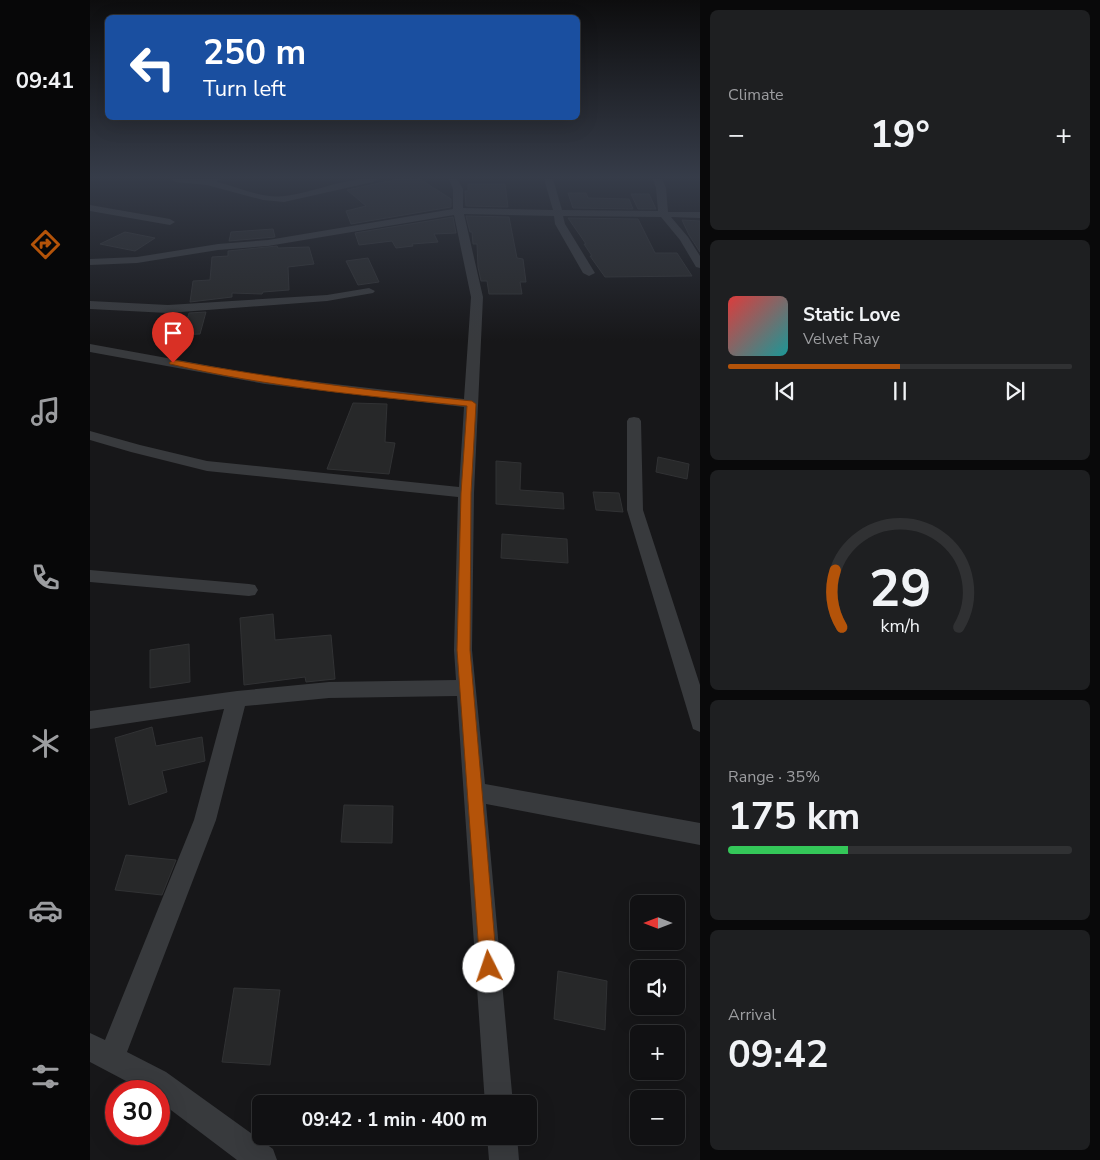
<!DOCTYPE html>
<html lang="en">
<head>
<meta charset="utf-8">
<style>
	:root { --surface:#111113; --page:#1e1f21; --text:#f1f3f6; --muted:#9c9da0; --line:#303133; --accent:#b45309 }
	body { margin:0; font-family:"Nunito Sans",sans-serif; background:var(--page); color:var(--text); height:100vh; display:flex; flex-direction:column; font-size:19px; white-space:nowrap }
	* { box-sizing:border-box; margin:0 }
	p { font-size:16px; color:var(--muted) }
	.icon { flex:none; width:28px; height:28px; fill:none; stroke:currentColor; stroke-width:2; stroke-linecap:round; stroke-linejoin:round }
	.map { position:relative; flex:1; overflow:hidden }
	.panel { display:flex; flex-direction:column; gap:10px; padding:10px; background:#09090a; width:400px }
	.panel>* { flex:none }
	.banner { position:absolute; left:15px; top:15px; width:475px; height:105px; border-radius:8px; box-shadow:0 5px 20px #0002,0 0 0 1px var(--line); background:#1a4fa0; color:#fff; overflow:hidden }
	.needle { width:32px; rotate:270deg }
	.fabs { position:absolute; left:540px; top:895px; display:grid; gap:10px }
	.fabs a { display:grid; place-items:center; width:55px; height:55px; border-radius:8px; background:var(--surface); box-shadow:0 5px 20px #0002,0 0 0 1px var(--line); font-size:25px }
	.speed { position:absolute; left:15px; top:1080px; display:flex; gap:10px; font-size:25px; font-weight:700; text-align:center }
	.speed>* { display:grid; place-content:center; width:65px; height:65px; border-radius:50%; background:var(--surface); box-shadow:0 5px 20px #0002,0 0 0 1px var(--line); line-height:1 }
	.speed .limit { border:8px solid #d22; background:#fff; color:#111 }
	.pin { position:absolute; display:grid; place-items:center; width:42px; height:42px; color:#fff; margin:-51px -21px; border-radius:50% 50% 50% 0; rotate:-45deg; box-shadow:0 0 5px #0007 }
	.pin .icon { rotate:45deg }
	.me { position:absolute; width:55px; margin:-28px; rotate:356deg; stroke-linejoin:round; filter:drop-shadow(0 0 4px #0008) }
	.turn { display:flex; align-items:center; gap:18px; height:105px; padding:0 15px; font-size:22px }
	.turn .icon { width:65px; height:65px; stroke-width:2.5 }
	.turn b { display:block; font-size:35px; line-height:42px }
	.big { font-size:38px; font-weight:700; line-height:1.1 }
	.panel .widget { flex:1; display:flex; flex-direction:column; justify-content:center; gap:8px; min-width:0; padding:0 18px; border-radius:8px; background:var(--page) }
	.panel .dial { align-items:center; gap:0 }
	.dial svg { height:130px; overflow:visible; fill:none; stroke:var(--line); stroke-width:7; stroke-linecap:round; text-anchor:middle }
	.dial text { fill:var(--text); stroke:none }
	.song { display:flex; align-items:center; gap:15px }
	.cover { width:60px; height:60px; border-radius:8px; background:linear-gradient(135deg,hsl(0 70% 55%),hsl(180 70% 35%)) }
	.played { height:5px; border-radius:2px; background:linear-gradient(90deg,var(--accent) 50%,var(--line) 50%) }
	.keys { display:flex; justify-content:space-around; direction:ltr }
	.heat { display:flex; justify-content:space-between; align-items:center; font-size:28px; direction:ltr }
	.charge { height:8px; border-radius:4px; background:linear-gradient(90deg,#34c759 35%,var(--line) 0) }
	.trip { position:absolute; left:162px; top:1095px; width:285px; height:50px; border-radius:8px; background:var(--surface); box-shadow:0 5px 20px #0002,0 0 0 1px var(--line); font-weight:700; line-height:50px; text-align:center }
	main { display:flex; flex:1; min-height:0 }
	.tabs { display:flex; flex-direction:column; width:90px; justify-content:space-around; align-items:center; background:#070708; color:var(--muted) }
	.tabs .icon { width:35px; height:35px }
	.tabs .selected { color:var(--accent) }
	.tabs b { font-size:22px; color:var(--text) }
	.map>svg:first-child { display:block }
	.building { fill:#272829; stroke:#313234 }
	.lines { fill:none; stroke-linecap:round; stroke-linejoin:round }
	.minor { fill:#383a3d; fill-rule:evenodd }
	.route { fill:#b45309; stroke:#753606 }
</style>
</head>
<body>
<main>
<nav class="tabs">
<b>09:41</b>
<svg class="icon selected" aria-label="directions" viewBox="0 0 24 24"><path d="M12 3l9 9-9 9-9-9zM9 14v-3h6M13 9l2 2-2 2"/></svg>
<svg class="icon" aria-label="music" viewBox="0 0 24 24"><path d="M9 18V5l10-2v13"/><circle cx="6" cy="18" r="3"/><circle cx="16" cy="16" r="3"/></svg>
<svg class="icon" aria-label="phone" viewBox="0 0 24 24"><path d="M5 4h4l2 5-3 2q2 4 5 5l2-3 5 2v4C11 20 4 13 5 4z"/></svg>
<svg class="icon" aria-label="climate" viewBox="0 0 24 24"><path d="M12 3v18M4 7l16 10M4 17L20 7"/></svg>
<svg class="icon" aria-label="car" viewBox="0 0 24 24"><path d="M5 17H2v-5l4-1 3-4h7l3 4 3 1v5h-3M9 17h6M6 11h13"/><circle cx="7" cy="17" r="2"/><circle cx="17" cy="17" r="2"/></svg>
<svg class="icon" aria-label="filters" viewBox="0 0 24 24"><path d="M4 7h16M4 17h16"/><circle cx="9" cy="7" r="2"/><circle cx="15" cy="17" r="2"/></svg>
</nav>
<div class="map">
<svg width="610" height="1160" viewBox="0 0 610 1160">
	<rect width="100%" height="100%" fill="#171719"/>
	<!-- building -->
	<path class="building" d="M308 179H330L361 199V207L261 224 256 211 276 206 257 190Z
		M378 184H415L418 207 376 206 375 191H378Z
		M478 193H496L498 198 539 199 543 209 483 208Z
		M541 194H559L566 209H548Z
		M376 216 419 217 427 258 433 259 436 282H430L432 294H399L397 281H391L388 267 387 244H383L382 232H380Z
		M363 217 366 233 344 234 348 242 322 244 323 246 306 248 302 241 269 245 265 233Z
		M478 218 548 219 565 253H587L602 276 515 277 500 256H502L494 244H496Z
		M592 220 610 221V252L599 235Z
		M183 229 185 237 139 241 141 232Z
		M35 232 65 238 45 251 10 244Z
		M187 246 188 248 219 247 224 264 198 267 199 290 173 292 172 294 142 293V297L100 302 103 281 120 280 122 257 138 256V251Z
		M278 258 289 282 268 285 256 261Z
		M116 312 110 334 87 335 92 317H98L99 313Z
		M263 403 297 404 295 442 305 443 299 474 237 469Z
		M568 457 599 464 597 479 566 472Z
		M406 461 431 463 430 490 473 493 474 509 406 504Z
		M503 492 529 493 533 512 506 510Z
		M412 534 477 539 478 563 411 558Z
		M183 614 185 640 241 635 245 679 216 682 215 677 154 685 150 618Z
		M99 644 100 682 60 688V650Z
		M62 727 66 746 112 737 115 761 72 771 77 792 39 805 25 738Z
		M254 805 303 806 302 843 251 842Z
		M36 855 86 860 72 895 25 890Z
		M468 971 517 981 515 1030 464 1019Z
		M144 988 190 990 180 1065 132 1062Z"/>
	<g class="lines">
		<!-- minor -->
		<path class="minor" d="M81 179H130L127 182C148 187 173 199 195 196 226 192 257 176 288 179L283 182 194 202 173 200 117 185 86 182Z
			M359 179H367L373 189V208L463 210 454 179H463L472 210 568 211 566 188 563 179H572L576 188 578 212H610V218L581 217 598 237 610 256V268L606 267 590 240 571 217 473 216 475 224 505 273 499 276 493 273 465 224 464 216 374 214 393 297 384 493 382 650 395 784 610 823V845L396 804 423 1104H395L367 696 239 698 155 706 126 820 37 1052 76 1072 183 1149 187 1160H147L69 1101V1091H55L0 1062V1033L15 1040 104 820 134 709 0 729V711L147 691 239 682 366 680 364 650 368 497 117 471 41 452 0 440V431L50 445 117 461 369 487 374 407 175 384 0 352V344L175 376 374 399 381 297 364 215 178 246 128 250 47 263 0 265V259L47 257 128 244 178 240 363 209V189Z
			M0 205 80 219 85 222 80 225 0 211Z
			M279 288 285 291 283 293 237 301 78 313 0 309V301L78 305 237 295Z
			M544 417 549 418 551 421 553 510 610 685V732L603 729 537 510V421L539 418Z
			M0 570 159 584 165 585 168 590 165 595 159 596 0 582Z
			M397 1136H427L429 1160H399Z"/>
	</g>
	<!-- sky -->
	<linearGradient id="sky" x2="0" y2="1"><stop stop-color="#0d0d0e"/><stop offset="0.52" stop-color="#363c49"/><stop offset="1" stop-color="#363c49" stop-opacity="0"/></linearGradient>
	<rect width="610" height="341" fill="url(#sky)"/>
	<!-- route -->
	<path class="route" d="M83 360C182 378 281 391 382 401L386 404 381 493 380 650 407 967 405 973 399 976 393 973 390 967 367 650 371 493 377 406C278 396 177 387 80 364L79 363Z"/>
</svg>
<div class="fabs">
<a><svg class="needle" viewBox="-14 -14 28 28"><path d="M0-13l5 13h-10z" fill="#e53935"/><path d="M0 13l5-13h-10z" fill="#9c9da0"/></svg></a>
<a><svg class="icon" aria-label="sound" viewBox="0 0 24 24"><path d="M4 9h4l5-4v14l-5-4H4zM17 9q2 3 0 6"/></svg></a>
<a>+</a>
<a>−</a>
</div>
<div class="speed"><div class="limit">30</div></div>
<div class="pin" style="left:83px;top:363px;background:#d93025"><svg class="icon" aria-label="arrive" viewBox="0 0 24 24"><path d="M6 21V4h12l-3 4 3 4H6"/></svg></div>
<svg class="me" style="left:399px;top:967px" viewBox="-20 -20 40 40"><circle r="19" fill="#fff"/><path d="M0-13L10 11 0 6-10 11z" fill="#b45309"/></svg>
<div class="trip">09:42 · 1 min · 400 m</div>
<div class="banner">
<div class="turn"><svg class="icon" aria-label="left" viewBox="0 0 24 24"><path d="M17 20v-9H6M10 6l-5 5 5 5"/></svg><div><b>250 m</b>Turn left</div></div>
</div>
</div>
<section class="panel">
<div class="widget"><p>Climate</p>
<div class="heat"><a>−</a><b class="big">19°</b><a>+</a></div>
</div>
<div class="widget">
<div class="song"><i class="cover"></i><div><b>Static Love</b><p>Velvet Ray</p></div></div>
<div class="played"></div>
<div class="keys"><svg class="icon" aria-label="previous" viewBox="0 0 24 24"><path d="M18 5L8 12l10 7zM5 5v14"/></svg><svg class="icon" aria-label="pause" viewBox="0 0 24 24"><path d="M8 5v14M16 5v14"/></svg><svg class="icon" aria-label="next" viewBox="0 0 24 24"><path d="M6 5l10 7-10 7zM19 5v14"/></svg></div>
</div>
<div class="widget dial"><svg viewBox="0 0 100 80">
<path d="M14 69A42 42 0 1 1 86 69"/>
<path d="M14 69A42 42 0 0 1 10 34" stroke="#b45309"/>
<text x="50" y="56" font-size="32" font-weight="700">29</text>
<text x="50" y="72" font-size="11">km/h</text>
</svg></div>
<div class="widget"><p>Range · 35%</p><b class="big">175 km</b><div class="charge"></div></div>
<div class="widget"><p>Arrival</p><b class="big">09:42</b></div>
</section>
</main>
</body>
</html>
